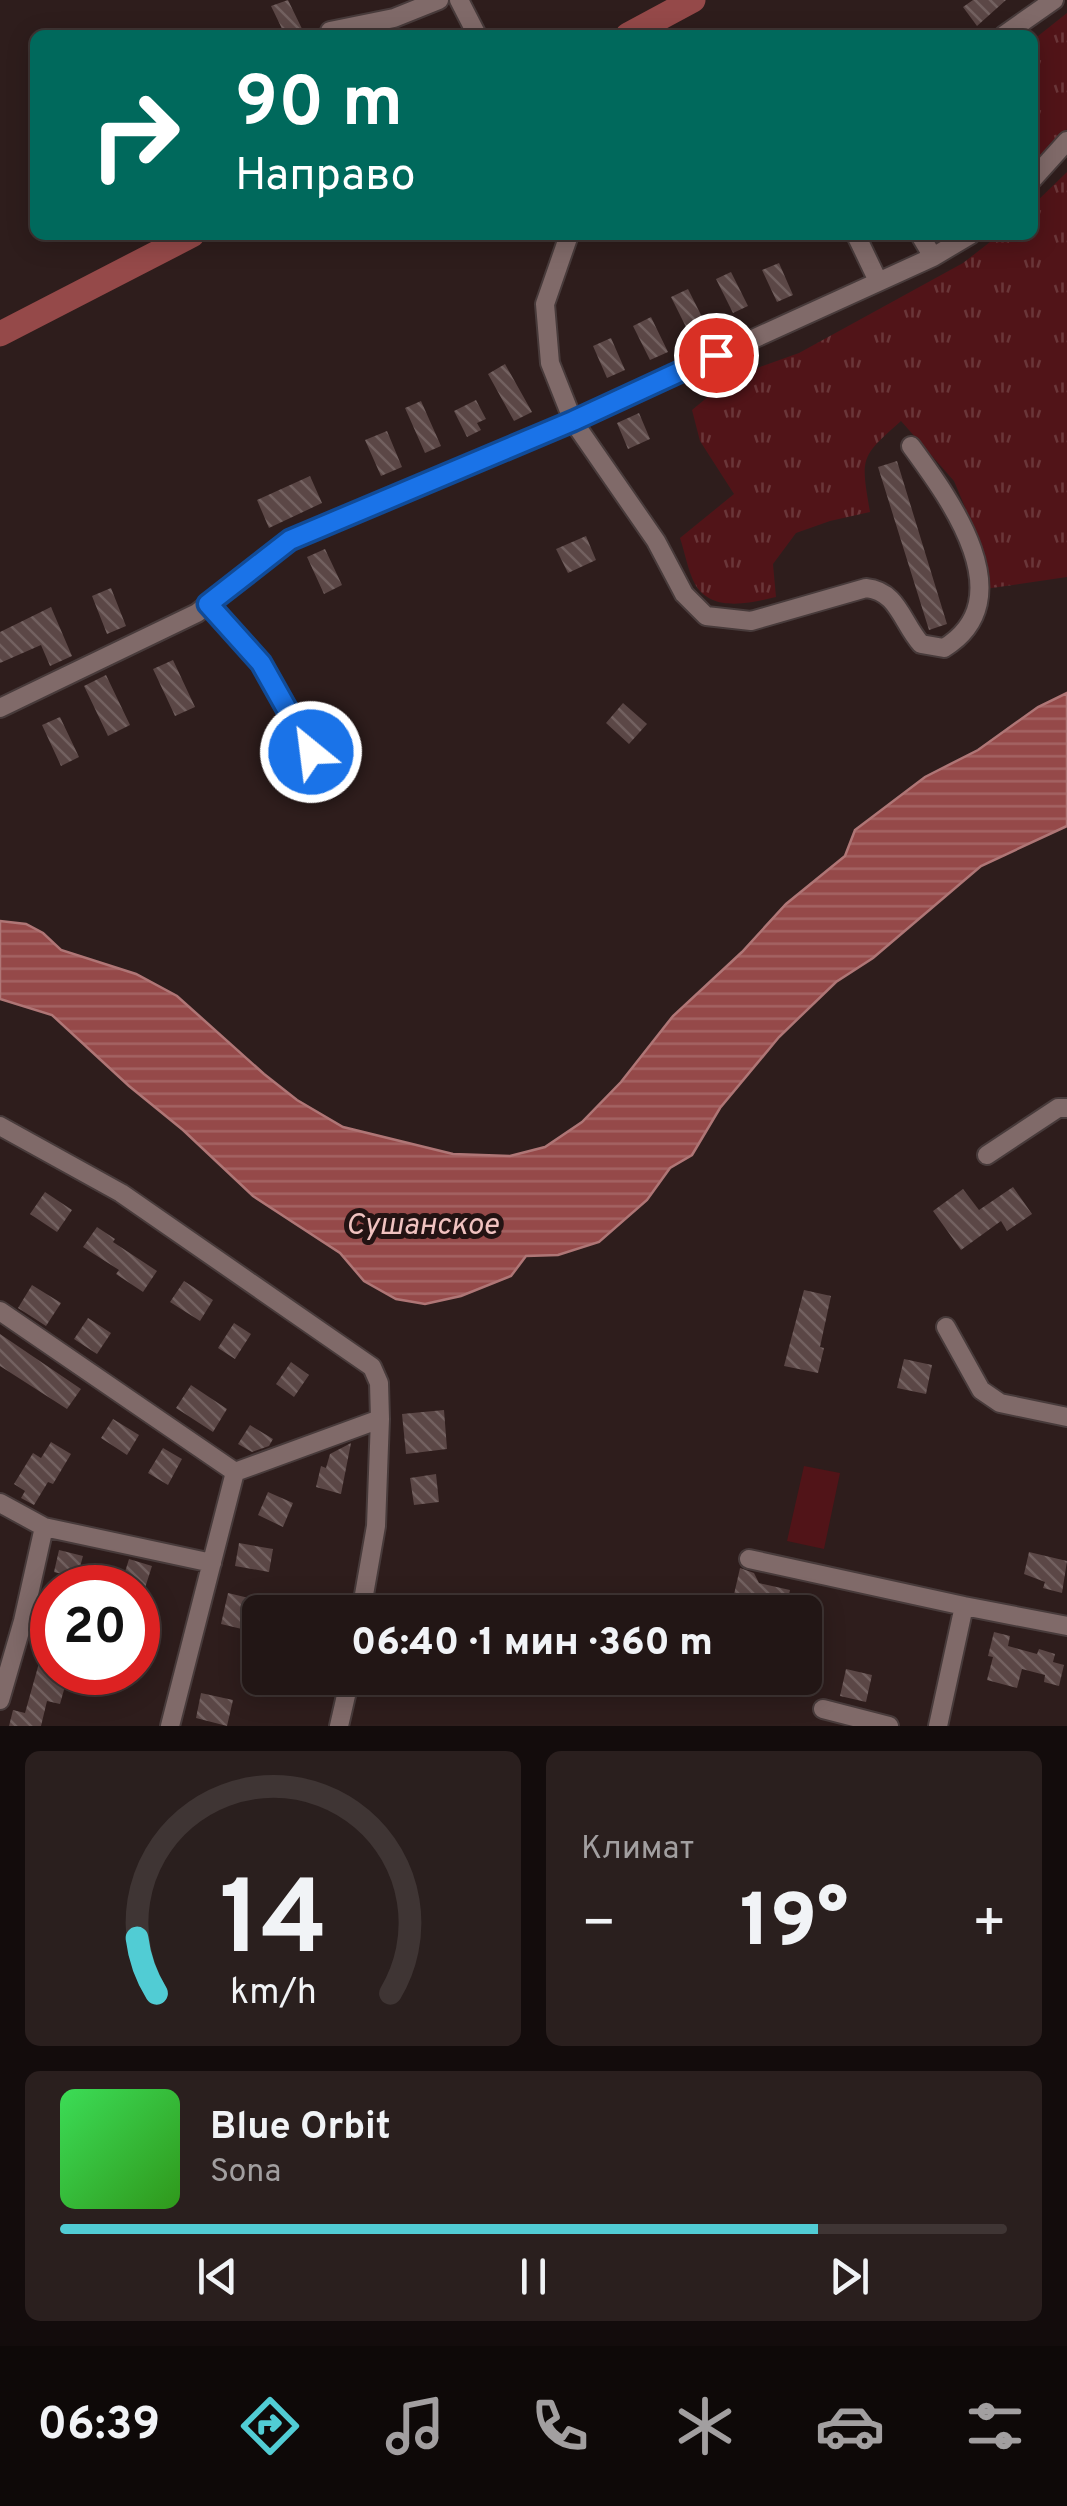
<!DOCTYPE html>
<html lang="ru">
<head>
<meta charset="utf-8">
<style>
	:root { --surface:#221615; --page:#2a1f1e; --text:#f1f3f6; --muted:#a29fa0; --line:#3f3534; --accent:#51ccd4 }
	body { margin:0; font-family:Overpass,sans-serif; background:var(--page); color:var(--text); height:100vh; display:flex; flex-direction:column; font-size:38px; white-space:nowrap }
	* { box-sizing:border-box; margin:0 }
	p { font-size:32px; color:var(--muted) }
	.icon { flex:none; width:55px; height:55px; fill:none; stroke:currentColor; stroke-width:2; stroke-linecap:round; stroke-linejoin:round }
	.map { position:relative; height:1726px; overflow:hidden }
	.side { display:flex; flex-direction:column; gap:25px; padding:25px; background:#130c0c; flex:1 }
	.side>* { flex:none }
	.hud { position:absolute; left:30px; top:30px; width:1008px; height:210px; border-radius:15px; box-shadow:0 5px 25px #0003,0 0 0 2px var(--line); background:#00695c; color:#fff; overflow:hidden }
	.speed { position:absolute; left:30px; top:1565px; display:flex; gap:20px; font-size:50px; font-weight:700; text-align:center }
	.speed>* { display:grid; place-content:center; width:130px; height:130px; border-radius:50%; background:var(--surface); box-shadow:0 5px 25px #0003,0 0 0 2px var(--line); line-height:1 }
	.speed .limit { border:15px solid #d22; background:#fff; color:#111 }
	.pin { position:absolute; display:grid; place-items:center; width:85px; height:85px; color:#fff; margin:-42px; border:5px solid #fff; border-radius:50%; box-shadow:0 2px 10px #0007 }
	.me { position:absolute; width:110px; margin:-55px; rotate:331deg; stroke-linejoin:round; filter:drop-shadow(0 0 8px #0008) }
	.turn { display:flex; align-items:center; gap:35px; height:210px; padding:0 40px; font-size:45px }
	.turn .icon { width:130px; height:130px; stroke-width:2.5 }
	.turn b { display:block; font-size:70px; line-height:85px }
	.big { font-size:75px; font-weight:800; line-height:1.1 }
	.side .tile { flex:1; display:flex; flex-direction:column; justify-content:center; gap:15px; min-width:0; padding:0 35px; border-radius:15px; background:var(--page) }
	.side .dial { align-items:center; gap:0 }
	.dial svg { height:260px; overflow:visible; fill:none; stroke:var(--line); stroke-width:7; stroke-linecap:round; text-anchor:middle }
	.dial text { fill:var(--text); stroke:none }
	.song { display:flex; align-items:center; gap:30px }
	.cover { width:120px; height:120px; border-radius:15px; background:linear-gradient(135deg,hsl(130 70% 55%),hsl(110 70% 35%)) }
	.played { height:10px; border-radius:5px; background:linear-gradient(90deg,var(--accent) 80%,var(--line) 80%) }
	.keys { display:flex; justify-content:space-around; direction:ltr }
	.heat { display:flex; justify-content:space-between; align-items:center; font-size:55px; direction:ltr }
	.side .tiles { flex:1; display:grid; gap:25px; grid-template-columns:1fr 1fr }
	.tile:last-child { grid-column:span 2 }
	.trip { position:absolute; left:242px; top:1595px; width:580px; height:100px; border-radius:15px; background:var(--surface); box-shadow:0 5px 25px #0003,0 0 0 2px var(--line); font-weight:800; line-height:100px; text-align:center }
	.menu { display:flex; height:160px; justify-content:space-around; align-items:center; background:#0e0908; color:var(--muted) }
	.menu .icon { width:70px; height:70px }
	.menu .on { color:var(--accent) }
	.menu b { font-size:45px; color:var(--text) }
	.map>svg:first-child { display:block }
	.grass { fill:url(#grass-tufts) }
	.garden { fill:#511418 }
	.water { fill:url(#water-rules); stroke:#af7676; stroke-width:2.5 }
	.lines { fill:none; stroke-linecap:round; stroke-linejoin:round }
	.river { stroke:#954949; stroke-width:25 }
	.building { fill:url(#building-back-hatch) }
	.minor-casing { stroke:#483b3b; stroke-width:22 }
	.minor { stroke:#806a69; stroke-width:18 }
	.route-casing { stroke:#114b97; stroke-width:25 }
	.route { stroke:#1a73e8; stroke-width:18 }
	.labels { text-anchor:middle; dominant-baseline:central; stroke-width:10; stroke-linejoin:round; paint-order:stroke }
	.water-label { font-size:30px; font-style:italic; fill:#f0c2c0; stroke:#241313 }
</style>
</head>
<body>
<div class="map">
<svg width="1067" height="1726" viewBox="0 0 1067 1726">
	<defs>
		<pattern id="grass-tufts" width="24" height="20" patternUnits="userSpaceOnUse" patternTransform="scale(2.5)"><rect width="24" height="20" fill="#511418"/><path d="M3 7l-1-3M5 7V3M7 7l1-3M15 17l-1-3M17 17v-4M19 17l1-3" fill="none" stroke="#6a3639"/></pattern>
		<pattern id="water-rules" width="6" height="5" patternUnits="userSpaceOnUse" patternTransform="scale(2.5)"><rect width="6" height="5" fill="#954949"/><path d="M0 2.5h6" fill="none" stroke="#a46363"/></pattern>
		<pattern id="building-back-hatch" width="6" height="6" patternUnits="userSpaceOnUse" patternTransform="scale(2.5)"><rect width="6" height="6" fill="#5b4746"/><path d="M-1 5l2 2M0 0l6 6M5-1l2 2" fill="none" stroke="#736160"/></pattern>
	</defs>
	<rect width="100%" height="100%" fill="#2e1d1c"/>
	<!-- grass -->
	<path class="grass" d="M1067 13V129L1033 167V40Z
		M1067 172V577L985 589 978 538 954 481 901 421C859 458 861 458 870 512L830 521 796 533 773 564 776 597C751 603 711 613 695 584 688 571 685 553 680 538L734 494 700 441 692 410 732 377 799 353 963 263 999 235H1032L1033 205Z"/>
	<!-- garden -->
	<path class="garden" d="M804 1466 840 1473 824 1549 787 1541Z"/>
	<!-- water -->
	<path class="water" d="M1067 693V826L981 866 873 958 836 982 779 1037 720 1108 692 1155 670 1168 647 1200 599 1242 558 1255 526 1256 511 1276 461 1296 425 1304 396 1299 364 1281 340 1253 253 1196 183 1130 129 1086 52 1015 0 999V921L26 924 43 933 61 950 136 974 177 996 264 1074 297 1100 343 1127 453 1154 510 1156 545 1147 582 1122 621 1082 673 1016 742 952 786 904 845 856 855 830 925 777 978 750 1038 707Z"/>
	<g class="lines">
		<!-- river -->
		<path class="river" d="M628 35 693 0
			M0 334 192 235"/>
	</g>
	<!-- building -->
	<path class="building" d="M288 0 305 35H285L271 6Z
		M973 0H1006L977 26 963 7Z
		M779 263 793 295 777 302 762 270Z
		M731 272 748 306 733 313 716 279Z
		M688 289 710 333 693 341 671 297Z
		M651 317 668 352 650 360 633 326Z
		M611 338 625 370 607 378 593 346Z
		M505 364 532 412 514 421 488 374Z
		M476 400 486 419 477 423 481 430 467 437 454 411Z
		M421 401 441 446 425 453 405 408Z
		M639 413 650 439 628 449 617 423Z
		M387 431 402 467 381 476 365 440Z
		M897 461 947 624 929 630 878 467Z
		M310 476 322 503 269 528 257 500Z
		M586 536 596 560 568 573 556 549Z
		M325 549 342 585 324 594 307 557Z
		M111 588 126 626 107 634 92 596Z
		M51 607 72 656 50 666 41 645 0 663V632Z
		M173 660 195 707 175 716 153 669Z
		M106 675 130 725 108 736 84 686Z
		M623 703 647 724 629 744 606 723Z
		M60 717 79 757 61 766 42 725Z
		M1013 1187 1032 1214 1007 1231 1001 1221 961 1250 933 1211 963 1189 979 1210Z
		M45 1192 72 1210 57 1232 30 1214Z
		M97 1227 115 1239 113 1242 157 1271 143 1292 116 1274 119 1270 83 1247Z
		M184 1281 213 1300 200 1321 170 1302Z
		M32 1285 61 1303 46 1326 18 1308Z
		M804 1290 831 1296 820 1347 824 1348 818 1373 784 1366Z
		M88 1318 111 1333 97 1354 74 1339Z
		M234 1323 251 1334 235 1359 218 1348Z
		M0 1334 81 1389 67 1409 0 1366Z
		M904 1359 932 1365 926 1394 897 1388Z
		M291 1362 309 1375 294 1397 276 1384Z
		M191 1385 227 1409 213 1432 176 1408Z
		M444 1410 447 1449 406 1454 402 1414Z
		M113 1419 139 1435 127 1455 101 1438Z
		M250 1425 273 1439 269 1446 252 1452 238 1444Z
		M51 1442 71 1454 53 1484 48 1482 34 1505 21 1498 25 1491 14 1484 33 1453 41 1458Z
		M351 1443 341 1494 316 1487 321 1466 326 1468 330 1454Z
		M163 1448 182 1459 168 1485 148 1473Z
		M436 1474 439 1502 414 1505 410 1478Z
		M268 1492 293 1503 283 1527 258 1515Z
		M239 1543 273 1549 269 1572 235 1566Z
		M59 1550 83 1556 77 1578 54 1572Z
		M1029 1552 1067 1561 1062 1593 1043 1588 1045 1582 1024 1574Z
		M129 1559 152 1566 145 1588H120Z
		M740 1568 754 1573 759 1583 790 1590 785 1612H730Z
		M228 1593 253 1599 246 1630 221 1624Z
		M994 1632 1010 1636 1008 1646 1037 1654 1039 1649 1055 1654 1053 1662 1064 1665 1059 1686 1044 1682 1045 1675 1022 1669 1017 1688 987 1680 993 1657 988 1656Z
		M39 1663 52 1667V1672H69L60 1704 47 1701 41 1726H9L13 1710 25 1713Z
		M846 1669 872 1675 866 1702 840 1696Z
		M201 1693 233 1700 227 1726 196 1718Z"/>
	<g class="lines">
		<!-- minor casing -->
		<g class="minor-casing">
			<path id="minor" d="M459 0 477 35
				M330 31 394 18 439 0
				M1004 35 1054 0
				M1032 180 1067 141
				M569 235 545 304 550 363 573 421 656 541 684 594 706 616 751 621 866 588C898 591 902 623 921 644L944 648C1024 599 949 498 911 446
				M856 235 878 281
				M920 235 933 257
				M209 604 261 663 311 752
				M0 708 197 613 290 540 573 421 933 257 970 235
				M0 1126 121 1193 372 1367 379 1383 380 1419 376 1526 361 1612
				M987 1155 1058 1108H1067
				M0 1311 235 1472 170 1726
				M946 1327 981 1390 1000 1403 1067 1417
				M235 1472 380 1419
				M0 1503 44 1527 212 1563
				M749 1559 964 1606 938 1726
				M964 1606 1067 1626
				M0 1700 23 1621 44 1527
				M823 1709 889 1726
				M339 1726 350 1678"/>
		</g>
		<!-- minor -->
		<use href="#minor" class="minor"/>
	</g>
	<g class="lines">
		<!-- route casing -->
		<g class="route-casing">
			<path id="route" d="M311 752 261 663 208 604 290 540 573 421 716 355"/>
		</g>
		<!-- route -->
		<use href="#route" class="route"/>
	</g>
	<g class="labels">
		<!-- water labels -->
		<g class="water-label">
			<text x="422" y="1226">Сушанское</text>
		</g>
	</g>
</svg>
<div class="speed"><div class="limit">20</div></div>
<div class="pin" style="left:716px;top:355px;background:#d93025"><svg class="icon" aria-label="arrive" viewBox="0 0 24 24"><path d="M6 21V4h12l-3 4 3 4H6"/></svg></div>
<svg class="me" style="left:311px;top:752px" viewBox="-20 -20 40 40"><circle r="17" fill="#1a73e8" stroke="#fff" stroke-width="3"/><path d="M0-11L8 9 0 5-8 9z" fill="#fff"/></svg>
<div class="trip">06:40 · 1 мин · 360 m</div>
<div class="hud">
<div class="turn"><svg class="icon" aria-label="right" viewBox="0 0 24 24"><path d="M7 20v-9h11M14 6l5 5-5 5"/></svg><div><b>90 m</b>Направо</div></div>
</div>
</div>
<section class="side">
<div class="tiles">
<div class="tile dial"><svg viewBox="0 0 100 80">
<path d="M14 69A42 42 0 1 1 86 69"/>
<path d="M14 69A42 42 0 0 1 8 52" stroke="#51ccd4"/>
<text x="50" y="56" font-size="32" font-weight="700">14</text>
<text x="50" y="72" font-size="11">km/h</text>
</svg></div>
<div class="tile"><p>Климат</p>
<div class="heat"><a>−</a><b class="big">19°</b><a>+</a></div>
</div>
<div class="tile">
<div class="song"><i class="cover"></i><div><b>Blue Orbit</b><p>Sona</p></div></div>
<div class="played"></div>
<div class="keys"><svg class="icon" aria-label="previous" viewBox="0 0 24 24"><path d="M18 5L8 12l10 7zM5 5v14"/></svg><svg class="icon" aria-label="pause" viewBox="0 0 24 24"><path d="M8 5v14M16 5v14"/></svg><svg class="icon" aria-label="next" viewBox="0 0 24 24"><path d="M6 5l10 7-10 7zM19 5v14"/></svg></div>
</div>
</div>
</section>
<nav class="menu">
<b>06:39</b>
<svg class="icon on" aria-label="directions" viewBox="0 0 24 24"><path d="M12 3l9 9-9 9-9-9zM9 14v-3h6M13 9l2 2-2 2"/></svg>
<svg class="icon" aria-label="music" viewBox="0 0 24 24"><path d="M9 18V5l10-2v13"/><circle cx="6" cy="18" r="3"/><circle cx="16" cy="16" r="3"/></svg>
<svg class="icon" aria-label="phone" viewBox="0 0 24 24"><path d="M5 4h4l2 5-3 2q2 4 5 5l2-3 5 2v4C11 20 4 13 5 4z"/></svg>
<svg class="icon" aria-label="climate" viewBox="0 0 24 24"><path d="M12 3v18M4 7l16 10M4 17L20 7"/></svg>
<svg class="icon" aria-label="car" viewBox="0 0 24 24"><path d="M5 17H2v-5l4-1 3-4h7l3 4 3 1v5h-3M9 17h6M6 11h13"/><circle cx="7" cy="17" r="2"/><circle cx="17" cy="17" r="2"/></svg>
<svg class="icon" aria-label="filters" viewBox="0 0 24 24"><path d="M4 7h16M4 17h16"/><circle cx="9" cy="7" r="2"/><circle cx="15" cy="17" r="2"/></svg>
</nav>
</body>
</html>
